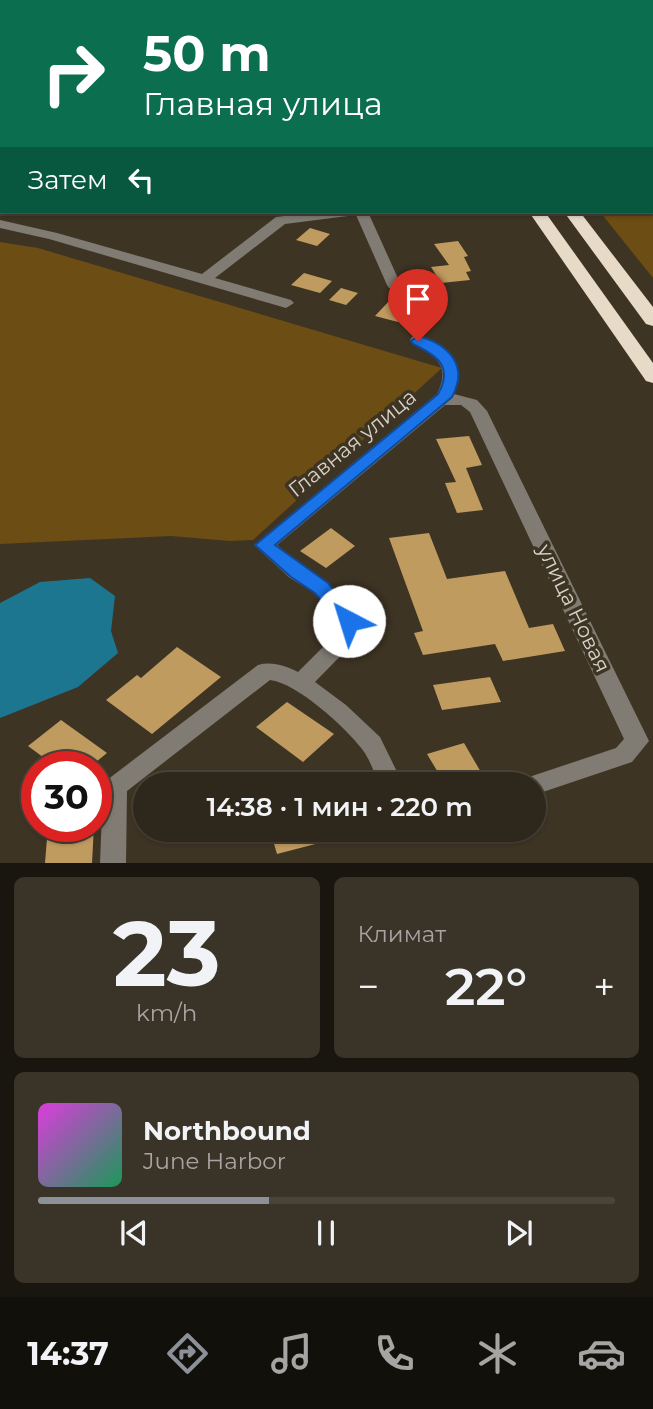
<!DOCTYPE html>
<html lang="ru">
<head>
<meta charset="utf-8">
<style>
	:root { --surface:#2e271b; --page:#3a3328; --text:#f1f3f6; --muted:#a7a5a3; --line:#49443a; --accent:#8c9099 }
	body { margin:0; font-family:Montserrat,sans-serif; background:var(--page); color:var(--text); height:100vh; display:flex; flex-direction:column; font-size:26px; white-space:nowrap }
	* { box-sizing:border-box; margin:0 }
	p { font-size:23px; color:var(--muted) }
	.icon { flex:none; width:38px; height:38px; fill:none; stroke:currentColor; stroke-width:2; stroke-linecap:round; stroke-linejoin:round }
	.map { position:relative; height:863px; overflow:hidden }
	.side { display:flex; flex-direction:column; gap:14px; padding:14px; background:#19150f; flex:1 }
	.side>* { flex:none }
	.guide { position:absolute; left:0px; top:0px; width:654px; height:214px; box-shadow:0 2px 5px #0004,0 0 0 2px var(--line); background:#0b6e4f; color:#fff; overflow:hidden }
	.speed { position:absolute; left:21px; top:751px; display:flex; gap:14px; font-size:35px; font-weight:700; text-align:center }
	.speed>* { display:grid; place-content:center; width:91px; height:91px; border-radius:50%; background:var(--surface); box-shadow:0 2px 5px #0004,0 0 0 2px var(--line); line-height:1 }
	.speed .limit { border:10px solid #d22; background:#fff; color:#111 }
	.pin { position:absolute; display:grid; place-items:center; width:60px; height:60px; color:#fff; margin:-72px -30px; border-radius:50% 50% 50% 0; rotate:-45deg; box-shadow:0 0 7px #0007 }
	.pin .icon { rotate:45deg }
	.me { position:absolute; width:77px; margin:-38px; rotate:320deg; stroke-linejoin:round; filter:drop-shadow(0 0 5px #0008) }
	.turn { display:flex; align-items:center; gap:24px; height:147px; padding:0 28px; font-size:32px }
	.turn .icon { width:91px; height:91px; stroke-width:2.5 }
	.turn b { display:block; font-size:49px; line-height:60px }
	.then { display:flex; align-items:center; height:66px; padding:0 28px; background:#0003; gap:14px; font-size:26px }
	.big { font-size:52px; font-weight:600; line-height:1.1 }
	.side .widget { flex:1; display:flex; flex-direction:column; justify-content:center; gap:10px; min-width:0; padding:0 24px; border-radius:10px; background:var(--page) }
	.side .dial { align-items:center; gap:0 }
	.dial b { font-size:91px; line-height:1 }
	.song { display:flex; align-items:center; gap:21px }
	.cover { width:84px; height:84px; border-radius:10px; background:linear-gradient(135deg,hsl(300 70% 55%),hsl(150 70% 35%)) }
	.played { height:7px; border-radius:4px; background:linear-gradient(90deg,var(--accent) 40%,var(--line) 40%) }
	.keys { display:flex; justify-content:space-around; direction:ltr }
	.heat { display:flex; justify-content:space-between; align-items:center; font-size:38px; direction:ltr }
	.side .tiles { flex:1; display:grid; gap:14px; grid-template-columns:1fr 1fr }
	.widget:last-child { grid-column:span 2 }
	.trip { position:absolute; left:133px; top:772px; width:413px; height:70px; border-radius:35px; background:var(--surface); box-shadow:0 2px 5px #0004,0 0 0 2px var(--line); font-weight:600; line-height:70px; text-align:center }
	.dock { display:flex; height:112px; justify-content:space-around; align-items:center; background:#12100b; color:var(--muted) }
	.dock .icon { width:49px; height:49px }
	.dock .current { color:var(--accent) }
	.dock b { font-size:32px; color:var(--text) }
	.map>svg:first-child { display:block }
	.green { fill:#6c4d13 }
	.water { fill:#1d7690 }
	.building { fill:#c09b60 }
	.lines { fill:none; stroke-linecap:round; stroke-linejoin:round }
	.minor { fill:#807b73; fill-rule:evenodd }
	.highway { fill:#e7dac7; fill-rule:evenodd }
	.route { fill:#1a73e8; stroke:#114b97; stroke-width:2 }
	.labels { text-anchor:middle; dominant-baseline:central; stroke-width:7; stroke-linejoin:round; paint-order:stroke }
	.street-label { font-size:21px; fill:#d9d2c9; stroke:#3e3424 }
</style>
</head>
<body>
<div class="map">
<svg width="653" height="863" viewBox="0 0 653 863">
	<rect width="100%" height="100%" fill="#3e3424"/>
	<!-- green -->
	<path class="green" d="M653 199V278L600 212H653Z
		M0 242 38 248 442 368 253 540 230 541 171 536 0 544Z"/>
	<!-- water -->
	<path class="water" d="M90 578 115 596 111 631 118 653 78 687 0 718V603L40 582Z"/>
	<!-- building -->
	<path class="building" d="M310 228 330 234 317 246 296 240Z
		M458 241 468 256 464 257 471 271 466 272 470 280 441 283 431 267 449 265 434 244Z
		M304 273 332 281 320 293 291 285Z
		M341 288 358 293 346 305 329 300Z
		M391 299 413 307 398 322 375 316Z
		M469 436 482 465 466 468 483 510 457 513 445 483 456 482 436 439Z
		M331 528 355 546 326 568 300 551Z
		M429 533 447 579 505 571 529 628 553 624 565 651 503 661 495 644 423 655 414 633 423 631 389 538Z
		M177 647 221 677 152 734 106 700 137 675 141 678Z
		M490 677 501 702 442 710 433 685Z
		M287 702 334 734 303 762 256 727Z
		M61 720 107 753 91 766H55L28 746Z
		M464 743 482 774 445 784 427 754Z
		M48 826H94L92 863H45Z
		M270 830H353L354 834 277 854Z"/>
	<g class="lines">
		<!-- minor -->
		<path class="minor" d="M318 212H368L401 285 399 288H389L387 285 356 215 285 224 215 278 291 300 294 303 286 308 49 239 0 228V220L57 233 202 274 276 217Z
			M418 335C446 342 467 366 454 394L477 400 487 411 649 741 632 762 534 795V784H522L526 778 616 748 624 739 470 412 461 405H445L277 545C306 569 340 587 359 621L356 640 315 682 346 705 380 737 403 784H379C374 773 370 759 362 749 345 727 297 683 270 680L127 791 126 863H100L103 787 107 780 258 665C272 661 286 666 298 672L338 632V622L315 593 290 578 254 545 437 394C451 365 437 357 412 343L410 340 412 337Z"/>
		<!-- highway -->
		<path class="highway" d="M379 0H391L392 2H380Z
			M399 0H411L413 2H400Z
			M529 212H545L653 363V383L646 381Z
			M564 212H580L653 307V326L646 324Z"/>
	</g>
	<!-- route -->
	<path class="route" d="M418 336C449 344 469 366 452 397L275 545 328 583 359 621 356 626H342L315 593 291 577 255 545 438 394C454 366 436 355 413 344L411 341Z"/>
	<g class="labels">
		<!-- street labels -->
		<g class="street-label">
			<text transform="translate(352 443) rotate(-39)">Главная улица</text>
			<text transform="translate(574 608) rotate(64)">улица Новая</text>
		</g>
	</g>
</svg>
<div class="speed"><div class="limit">30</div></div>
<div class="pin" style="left:418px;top:341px;background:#d93025"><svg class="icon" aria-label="arrive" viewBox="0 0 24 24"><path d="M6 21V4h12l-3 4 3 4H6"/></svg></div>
<svg class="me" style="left:349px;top:621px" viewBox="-20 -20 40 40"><circle r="19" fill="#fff"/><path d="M0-13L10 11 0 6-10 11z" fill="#1a73e8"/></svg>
<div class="trip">14:38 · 1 мин · 220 m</div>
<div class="guide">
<div class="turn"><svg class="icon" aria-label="right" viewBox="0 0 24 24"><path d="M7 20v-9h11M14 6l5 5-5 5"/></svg><div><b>50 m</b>Главная улица</div></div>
<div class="then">Затем<svg class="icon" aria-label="left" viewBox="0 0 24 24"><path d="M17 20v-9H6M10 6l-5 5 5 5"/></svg></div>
</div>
</div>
<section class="side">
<div class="tiles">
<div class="widget dial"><b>23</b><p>km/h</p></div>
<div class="widget"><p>Климат</p>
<div class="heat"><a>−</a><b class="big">22°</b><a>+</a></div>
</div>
<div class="widget">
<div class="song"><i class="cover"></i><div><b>Northbound</b><p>June Harbor</p></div></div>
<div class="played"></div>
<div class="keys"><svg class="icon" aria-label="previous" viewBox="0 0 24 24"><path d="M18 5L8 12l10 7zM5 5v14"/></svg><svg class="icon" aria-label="pause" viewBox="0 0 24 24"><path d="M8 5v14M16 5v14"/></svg><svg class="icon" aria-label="next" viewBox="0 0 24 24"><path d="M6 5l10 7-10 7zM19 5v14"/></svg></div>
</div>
</div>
</section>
<nav class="dock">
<b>14:37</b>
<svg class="icon current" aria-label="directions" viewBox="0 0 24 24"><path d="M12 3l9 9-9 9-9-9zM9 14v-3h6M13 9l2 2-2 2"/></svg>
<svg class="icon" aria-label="music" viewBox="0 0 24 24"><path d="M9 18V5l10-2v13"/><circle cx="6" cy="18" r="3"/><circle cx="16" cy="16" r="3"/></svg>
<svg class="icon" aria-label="phone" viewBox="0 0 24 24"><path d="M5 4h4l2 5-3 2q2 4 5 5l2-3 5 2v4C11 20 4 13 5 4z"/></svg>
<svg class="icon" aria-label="climate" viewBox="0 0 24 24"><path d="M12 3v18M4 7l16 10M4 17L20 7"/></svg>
<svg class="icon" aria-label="car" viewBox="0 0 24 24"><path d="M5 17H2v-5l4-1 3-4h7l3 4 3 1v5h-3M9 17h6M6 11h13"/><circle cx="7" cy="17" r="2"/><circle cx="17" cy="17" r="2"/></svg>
</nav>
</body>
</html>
